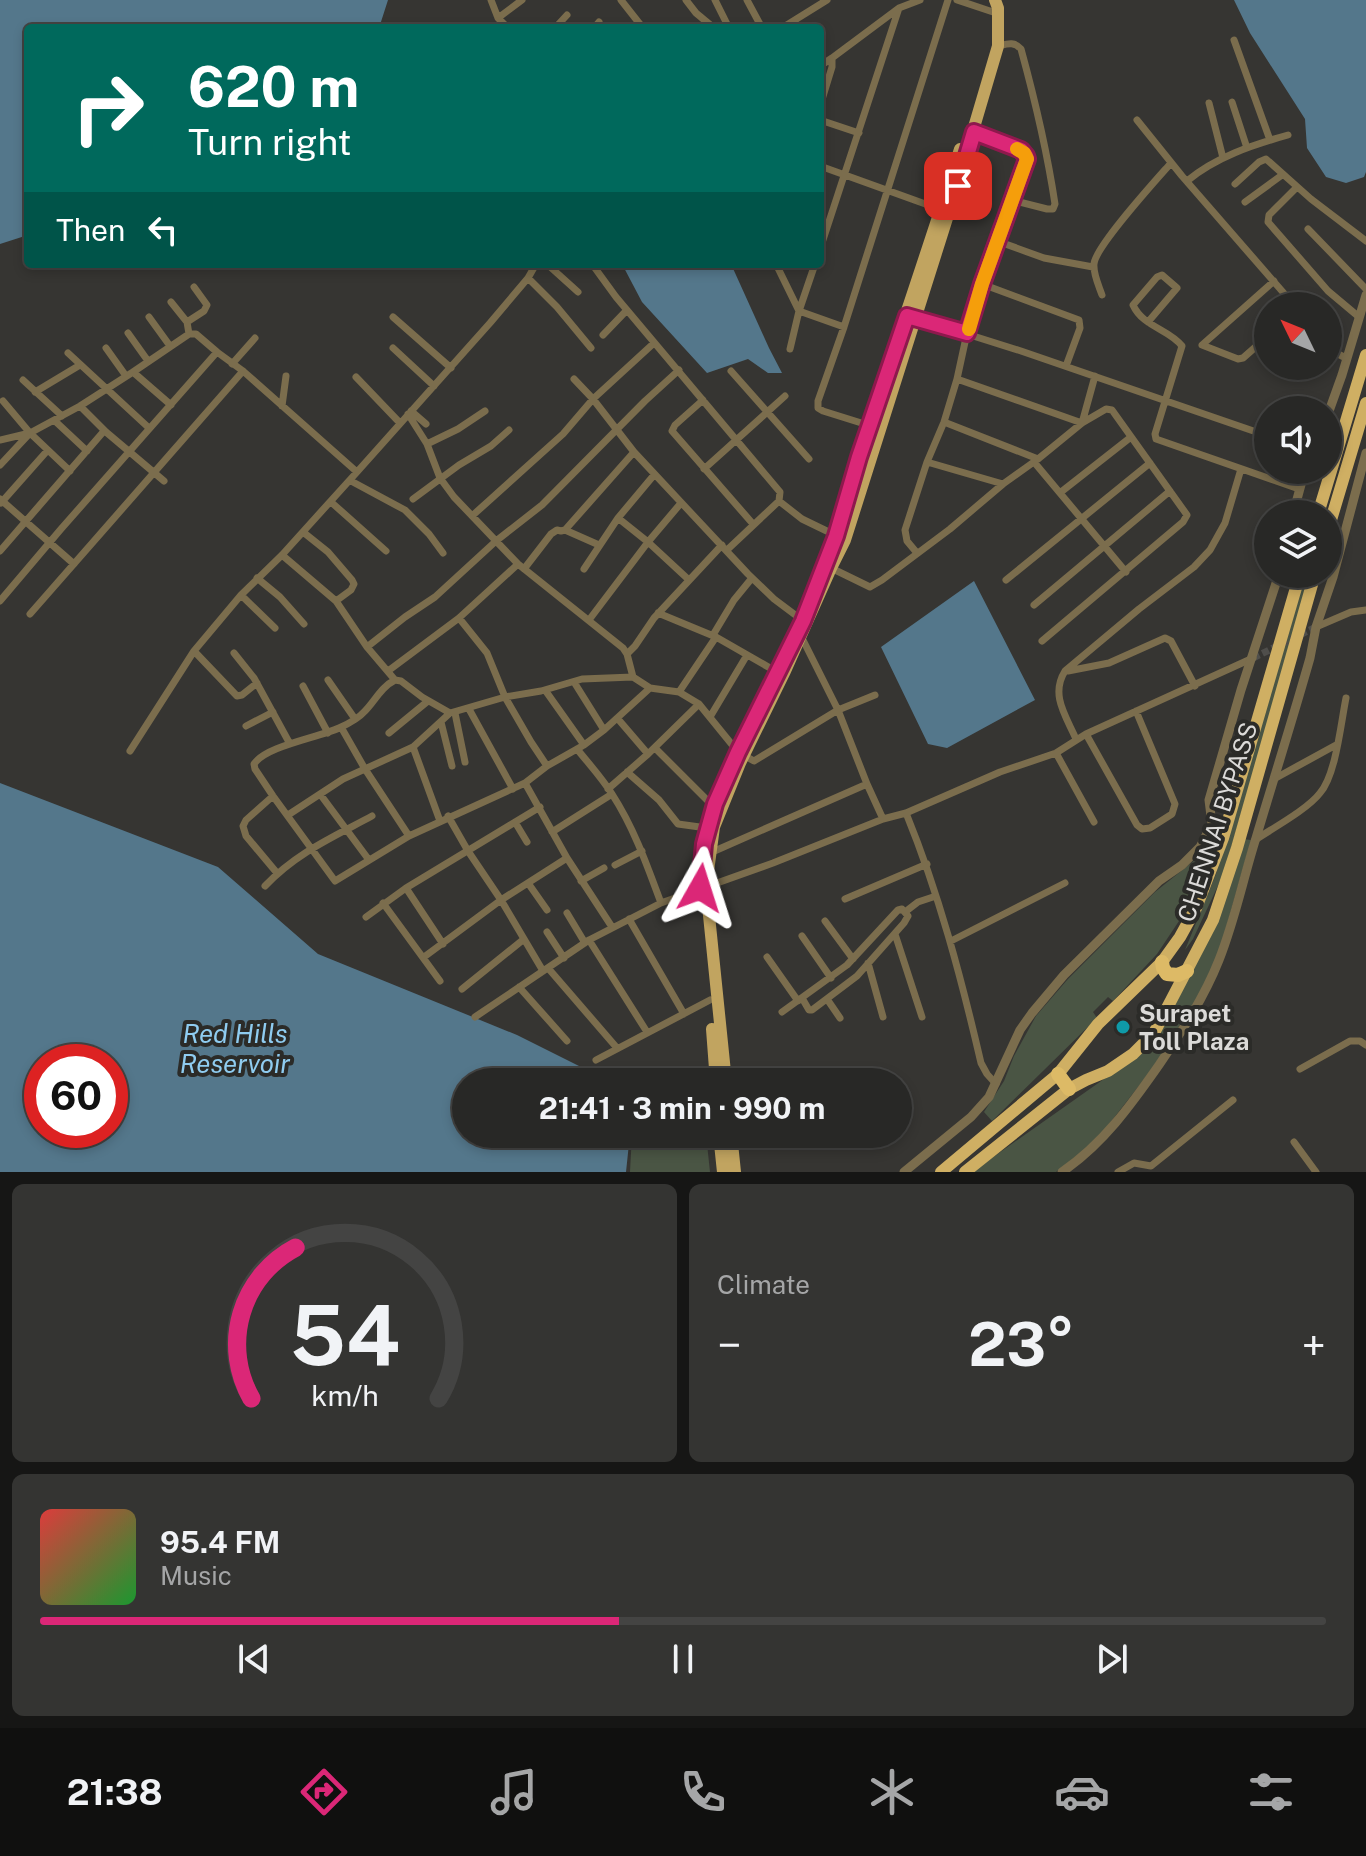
<!DOCTYPE html>
<html lang="en">
<head>
<meta charset="utf-8">
<style>
	:root { --surface:#282826; --page:#343432; --text:#f1f3f6; --muted:#a5a6a7; --line:#444443; --accent:#db2777 }
	body { margin:0; font-family:"Public Sans",sans-serif; background:var(--page); color:var(--text); height:100vh; display:flex; flex-direction:column; font-size:30px; white-space:nowrap }
	* { box-sizing:border-box; margin:0 }
	p { font-size:26px; color:var(--muted) }
	.icon { flex:none; width:44px; height:44px; fill:none; stroke:currentColor; stroke-width:2; stroke-linecap:round; stroke-linejoin:round }
	.map { position:relative; height:1172px; overflow:hidden }
	.drawer { display:flex; flex-direction:column; gap:12px; padding:12px; background:#161615; flex:1 }
	.drawer>* { flex:none }
	.hud { position:absolute; left:24px; top:24px; width:800px; height:244px; border-radius:8px; box-shadow:0 4px 12px #0003,0 0 0 2px var(--line); background:#00695c; color:#fff; overflow:hidden }
	.needle { width:52px; rotate:313deg }
	.controls { position:absolute; left:1254px; top:292px; display:grid; gap:16px }
	.controls a { display:grid; place-items:center; width:88px; height:88px; border-radius:50%; background:var(--surface); box-shadow:0 4px 12px #0003,0 0 0 2px var(--line); font-size:40px }
	.speed { position:absolute; left:24px; top:1044px; display:flex; gap:16px; font-size:40px; font-weight:700; text-align:center }
	.speed>* { display:grid; place-content:center; width:104px; height:104px; border-radius:50%; background:var(--surface); box-shadow:0 4px 12px #0003,0 0 0 2px var(--line); line-height:1 }
	.speed .limit { border:12px solid #d22; background:#fff; color:#111 }
	.pin { position:absolute; display:grid; place-items:center; width:68px; height:68px; color:#fff; margin:-34px; border-radius:16px; box-shadow:0 4px 12px #0006 }
	.me { position:absolute; width:88px; margin:-44px; rotate:6deg; stroke-linejoin:round; filter:drop-shadow(0 0 6px #0008) }
	.turn { display:flex; align-items:center; gap:28px; height:168px; padding:0 32px; font-size:36px }
	.turn .icon { width:104px; height:104px; stroke-width:2.5 }
	.turn b { display:block; font-size:56px; line-height:68px }
	.then { display:flex; align-items:center; height:76px; padding:0 32px; background:#0003; gap:16px; font-size:30px }
	.big { font-size:60px; font-weight:700; line-height:1.1 }
	.drawer .card { flex:1; display:flex; flex-direction:column; justify-content:center; gap:12px; min-width:0; padding:0 28px; border-radius:12px; background:var(--page) }
	.drawer .dial { align-items:center; gap:0 }
	.dial svg { height:208px; overflow:visible; fill:none; stroke:var(--line); stroke-width:7; stroke-linecap:round; text-anchor:middle }
	.dial text { fill:var(--text); stroke:none }
	.song { display:flex; align-items:center; gap:24px }
	.cover { width:96px; height:96px; border-radius:12px; background:linear-gradient(135deg,hsl(0 70% 55%),hsl(130 70% 35%)) }
	.played { height:8px; border-radius:4px; background:linear-gradient(90deg,var(--accent) 45%,var(--line) 45%) }
	.keys { display:flex; justify-content:space-around; direction:ltr }
	.heat { display:flex; justify-content:space-between; align-items:center; font-size:44px; direction:ltr }
	.drawer .tiles { flex:1; display:grid; gap:12px; grid-template-columns:1fr 1fr }
	.card:last-child { grid-column:span 2 }
	.trip { position:absolute; left:452px; top:1068px; width:460px; height:80px; border-radius:40px; background:var(--surface); box-shadow:0 4px 12px #0003,0 0 0 2px var(--line); font-weight:700; line-height:80px; text-align:center }
	.dock { display:flex; height:128px; justify-content:space-around; align-items:center; background:#10100f; color:var(--muted) }
	.dock .icon { width:56px; height:56px }
	.dock .current { color:var(--accent) }
	.dock b { font-size:36px; color:var(--text) }
	.map>svg:first-child { display:block }
	.green { fill:#4a5544 }
	.water { fill:#54778b; fill-rule:evenodd }
	.lines { fill:none; stroke-linecap:round; stroke-linejoin:round }
	.minor-tunnel { stroke:#4f4e4b; stroke-width:7; stroke-dasharray:7 3.5; stroke-linecap:butt }
	.minor { stroke:#7b6d4d; stroke-width:7 }
	.tertiary { stroke:#7b6d4d; stroke-width:9 }
	.primary { stroke:#c1a460; stroke-width:12 }
	.trunk { stroke:#cfaf63; stroke-width:12 }
	.motorway { stroke:#ddba66; stroke-width:14 }
	.route-casing { stroke:#8e194d; stroke-width:20 }
	.route { stroke:#db2777; stroke-width:14 }
	.slow { stroke:#f59e0b; stroke-width:14 }
	.culture-dot { fill:#0f9aa8; stroke:#2b2b28; stroke-width:3 }
	.labels { text-anchor:middle; dominant-baseline:central; stroke-width:8; stroke-linejoin:round; paint-order:stroke }
	.street-label { font-size:24px; fill:#dbdad8; stroke:#2b2b28 }
	.poi-label { font-size:24px; font-weight:bold; fill:#dbdad8; stroke:#2b2b28; text-anchor:start }
	.water-label { font-size:26px; font-style:italic; fill:#8fccf0; stroke:#2b2b28 }
</style>
</head>
<body>
<div class="map">
<svg width="1366" height="1172" viewBox="0 0 1366 1172">
	<rect width="100%" height="100%" fill="#363532"/>
	<!-- green -->
	<path class="green" d="M1305 574H1311L1223 875 1193 939 1185 950 1216 874Z
		M1243 839 1251 840 1218 956 1202 990 1152 1069 1095 1142 1056 1172H972L1121 1067 1156 1035Z
		M1200 856H1208L1191 903 1157 954 1113 1001 1108 997 1093 1012 1097 1018 992 1121 984 1112 1004 1081 1014 1056 1036 1016 1068 979 1155 892Z
		M632 1134H706L710 1172H630Z"/>
	<!-- water -->
	<path class="water" d="M0 0H388L379 28H28V235L0 244Z
		M1234 0H1366V172L1364 177 1346 183 1326 177 1307 148 1305 119 1250 33Z
		M622 264H731L769 348 782 373H768L748 359 707 373 642 302Z
		M974 581 1035 700 947 748 928 744 881 647Z
		M0 783 218 867 318 954 517 1035 591 1072 598 1082H466V1134H630L626 1172H0ZM42 1062H110V1130H42Z"/>
	<g class="lines">
		<!-- minor-tunnel -->
		<path class="minor-tunnel" d="M1253 658 1316 627"/>
		<!-- minor -->
		<path class="minor" d="M491 0 498 18 508 28
			M621 0 643 28
			M686 0 696 13 714 28
			M715 0 729 28
			M747 0 762 28
			M957 0 993 12 998 8
			M899 8 920 0
			M498 18 522 0
			M555 28 567 15
			M594 28 599 22
			M782 28 827 0
			M1234 40 1270 140
			M998 46C1007 44 1014 41 1021 49 1035 100 1047 151 1055 204L1053 209H1047L1012 200
			M820 66 832 58
			M1232 102 1247 148
			M1209 103 1223 158
			M820 106 832 67V58L899 8 820 249
			M820 120 859 133
			M1137 120 1182 176 1295 306
			M974 132 1021 150 1026 156 1027 159 982 284 967 333 957 379 1082 423 1106 409 1112 410 1187 515 1183 522 1042 641
			M820 166 942 210
			M1187 181C1216 157 1252 145 1288 135
			M1235 184 1259 162 1266 159 1311 199 1366 241
			M1297 187 1269 215 1268 222 1328 291 1359 317
			M1245 202 1282 175
			M1308 229 1366 289
			M997 241 1044 258 1093 267
			M547 264 578 292
			M592 264 616 297 780 492 779 501 727 550
			M776 264 799 311 844 327
			M528 278 557 307 591 348
			M982 284 1079 320 1080 328 1066 366
			M1102 295C1099 286 1093 274 1094 264 1095 247 1157 179 1171 163
			M171 302 187 322
			M149 317 170 346
			M393 317 451 368
			M913 317 1021 351 1268 436
			M1148 322 1177 288 1162 275 1157 277 1133 305C1143 327 1169 329 1182 346L1155 434 1156 439 1299 489
			M128 333 148 361
			M189 334 187 322 204 311 207 305 194 287
			M603 335 627 310
			M1268 336 1243 358 1238 359 1202 345 1274 281
			M1328 345 1336 353 1346 358
			M106 348 126 376
			M393 348 434 386
			M790 349 799 311 815 264
			M68 353 149 428
			M232 364 255 338
			M731 371 809 459
			M133 372 189 334H196L217 352
			M356 377 400 423
			M574 379 593 399 634 452 748 574 774 599 806 623
			M23 380 62 416
			M35 392 80 365
			M703 400 675 425 672 431 753 524
			M3 401 30 433
			M1298 402 1317 410
			M80 406 106 432 164 481
			M282 406 286 376
			M411 411 426 424
			M408 414 427 444 440 478 454 497 518 564 623 648 627 654 633 677
			M55 421 87 451
			M944 422 1038 459
			M871 426 823 411 818 408V401L844 327 948 0
			M0 440 30 433 70 471
			M427 444 458 429 485 411
			M927 462 944 422 957 379
			M1034 462 1126 572
			M0 465 30 433 80 406 133 372 171 405
			M704 469 785 396
			M357 472 490 323 528 278 536 264
			M351 481 405 510 429 534 443 553
			M1061 492 1131 437
			M0 499 74 564
			M413 499 459 465 491 446 509 430
			M779 501 802 519 835 535
			M331 502 386 551
			M1 503 47 451
			M472 516 563 434 593 399 654 343
			M618 518 648 542 689 580
			M565 530 634 452
			M303 532 328 552 352 580 354 584 351 590 336 601
			M0 551 104 431
			M917 553 907 541 905 530 927 462 1003 484
			M282 555 336 601 367 647 395 680
			M831 568 870 587 882 580 950 529 1003 484 1038 459 1082 423 1095 376
			M524 569 551 534 557 530 561 531 565 530 599 545
			M584 569 618 518 654 475
			M257 578 280 597 304 624
			M1006 580 1150 463
			M241 595 275 628
			M0 601 61 529 217 352 243 371 357 472 282 555 241 595 194 651 130 751
			M1034 605 1170 491
			M658 613 716 637 777 672
			M30 614 243 371
			M459 618 487 653 505 697 531 742 547 766
			M589 620 648 542 681 503
			M1316 627 1351 612 1366 610
			M713 635 734 600 752 578
			M801 636 838 710 867 784 883 819
			M367 647 405 617 435 597 496 541 542 505 645 401 679 370
			M194 651 237 696 242 695 257 683
			M234 653 254 678 290 744
			M627 654 635 646 654 618 722 545
			M388 671 459 618 518 564
			M1068 671 1109 663 1165 638 1171 641 1195 686
			M328 680 355 719
			M574 682 604 730
			M303 686 328 733
			M650 688 604 730 584 745 547 766 525 783 409 836 335 881 273 796 255 769 254 764C266 746 317 738 339 728 348 724 358 719 365 711 375 701 381 687 395 680L401 681 422 697 450 713 505 697 541 691 582 679 633 677 650 688 679 692 699 704 738 752 754 761 838 710 875 695
			M545 690 584 745
			M679 692 716 637
			M469 709 513 789
			M455 713 465 762
			M710 717 747 655
			M618 719 648 754
			M441 722 452 766
			M246 726 273 712
			M341 727 365 769 409 836
			M389 733 428 701
			M1086 734 1137 825 1142 829 1150 828 1172 814 1175 804 1136 711
			M1076 739C1066 716 1050 695 1065 671L1139 609 1194 567 1210 550 1225 523 1241 469
			M413 747 440 821
			M655 748 710 803 720 808
			M577 749C589 764 602 778 612 794 634 828 647 865 661 903
			M1056 753 1094 822
			M627 772 659 800 678 824 707 828
			M1274 779 1336 745
			M525 783 567 858 612 927
			M608 789 648 754 699 704
			M320 794 369 860
			M273 796 246 820 243 826 246 836 277 873
			M906 813C939 894 961 977 981 1063L987 1074 996 1084
			M288 815 343 779 413 747 450 713
			M448 816 468 851 501 900 543 971
			M515 822 527 842
			M552 832 612 794
			M1255 840C1273 828 1308 809 1320 793 1336 775 1341 722 1346 698
			M710 853 867 784
			M615 865 642 851
			M581 881 604 868
			M528 883 547 910
			M265 886C296 853 333 837 372 816
			M406 888 443 944
			M845 899 927 864
			M383 903 440 981
			M905 912 918 902 936 896
			M567 913 585 943
			M366 917 406 888 540 807
			M629 919 684 1014
			M825 921 853 959
			M547 932 564 958
			M895 934 922 1017
			M802 936 831 978
			M589 940 647 1032
			M951 941 1065 883
			M424 957 501 900 567 858
			M767 957 798 1001
			M868 963 883 1017
			M548 968 617 1048
			M519 987 567 1041
			M462 989 524 939
			M827 999 840 1018
			M782 1012 847 965 898 910 902 909 908 916 904 923 857 976 812 1010H809L802 998
			M475 1017 589 940 661 903 773 863 883 819 906 813 1000 772 1056 753 1086 734 1253 658
			M596 1060 710 1000
			M1300 1069 1350 1041H1360L1366 1045
			M1294 1142 1316 1172
			M1118 1172 1134 1163 1151 1166 1233 1100"/>
		<!-- tertiary -->
		<path class="tertiary" d="M1328 414 1342 375 1366 295
			M1293 514 1305 470
			M904 1172 971 1117 989 1097 1020 1030 1032 1013 1064 975 1159 881 1182 865 1200 847 1212 824 1209 800 1241 690 1279 574
			M1062 1172C1103 1144 1131 1105 1159 1065 1182 1031 1204 998 1219 960 1235 920 1243 879 1256 838 1274 778 1293 718 1310 658L1316 627 1333 577 1366 453"/>
		<!-- primary -->
		<path class="primary" d="M823 569C837 532 846 495 858 458 892 355 927 253 960 149
			M712 1029 716 1082
			M726 1082 706 886 714 827 740 763 785 671 831 568 845 540 949 212 998 46V8L995 0
			M719 1134 723 1172
			M731 1134 735 1172"/>
		<!-- trunk -->
		<path class="trunk" d="M1318 514 1366 355
			M1328 530 1366 403
			M941 1172 1058 1074 1098 1024 1162 962 1180 937 1196 908 1223 838 1300 574
			M965 1172 1069 1089 1086 1080 1108 1071 1133 1054 1154 1033 1213 920 1237 848 1315 574"/>
		<!-- motorway -->
		<path class="motorway" d="M1162 962 1163 968 1167 974 1178 975 1187 971
			M1058 1074 1069 1089"/>
	</g>
	<g class="lines">
		<!-- route casing -->
		<g class="route-casing">
			<path id="route" d="M700 888 704 844 715 804 738 752 803 621 836 536 859 457 907 316 967 333 982 284 1027 159 1026 156 1021 150 974 132 958 186"/>
		</g>
		<!-- route -->
		<use href="#route" class="route"/>
		<!-- slow -->
		<path class="slow" d="M969 329 982 284 1027 159 1024 153 1017 149"/>
	</g>
	<!-- markers -->
	<circle class="culture-dot" cx="1123" cy="1027" r="8"/>
	<g class="labels">
		<!-- street labels -->
		<g class="street-label">
			<text transform="translate(1217 822) rotate(-72)">CHENNAI BYPASS</text>
		</g>
		<!-- poi labels -->
		<g class="poi-label">
			<text x="1139" y="1013">Surapet<tspan x="1139" dy="28">Toll Plaza</tspan></text>
		</g>
		<!-- water labels -->
		<g class="water-label">
			<text x="235" y="1033">Red Hills<tspan x="235" dy="30">Reservoir</tspan></text>
		</g>
	</g>
</svg>
<div class="controls">
<a><svg class="needle" viewBox="-14 -14 28 28"><path d="M0-13l5 13h-10z" fill="#e53935"/><path d="M0 13l5-13h-10z" fill="#a5a6a7"/></svg></a>
<a><svg class="icon" aria-label="sound" viewBox="0 0 24 24"><path d="M4 9h4l5-4v14l-5-4H4zM17 9q2 3 0 6"/></svg></a>
<a><svg class="icon" aria-label="layers" viewBox="0 0 24 24"><path d="M12 4l9 5-9 5-9-5zM3 14l9 5 9-5"/></svg></a>
</div>
<div class="speed"><div class="limit">60</div></div>
<div class="pin" style="left:958px;top:186px;background:#d93025"><svg class="icon" aria-label="arrive" viewBox="0 0 24 24"><path d="M6 21V4h12l-3 4 3 4H6"/></svg></div>
<svg class="me" style="left:700px;top:888px" viewBox="-20 -20 40 40"><path d="M0-17L14 15 0 8-14 15z" fill="#db2777" stroke="#fff" stroke-width="4"/></svg>
<div class="trip">21:41 · 3 min · 990 m</div>
<div class="hud">
<div class="turn"><svg class="icon" aria-label="right" viewBox="0 0 24 24"><path d="M7 20v-9h11M14 6l5 5-5 5"/></svg><div><b>620 m</b>Turn right</div></div>
<div class="then">Then<svg class="icon" aria-label="left" viewBox="0 0 24 24"><path d="M17 20v-9H6M10 6l-5 5 5 5"/></svg></div>
</div>
</div>
<section class="drawer">
<div class="tiles">
<div class="card dial"><svg viewBox="0 0 100 80">
<path d="M14 69A42 42 0 1 1 86 69"/>
<path d="M14 69A42 42 0 0 1 31 11" stroke="#db2777"/>
<text x="50" y="56" font-size="32" font-weight="700">54</text>
<text x="50" y="72" font-size="11">km/h</text>
</svg></div>
<div class="card"><p>Climate</p>
<div class="heat"><a>−</a><b class="big">23°</b><a>+</a></div>
</div>
<div class="card">
<div class="song"><i class="cover"></i><div><b>95.4 FM</b><p>Music</p></div></div>
<div class="played"></div>
<div class="keys"><svg class="icon" aria-label="previous" viewBox="0 0 24 24"><path d="M18 5L8 12l10 7zM5 5v14"/></svg><svg class="icon" aria-label="pause" viewBox="0 0 24 24"><path d="M8 5v14M16 5v14"/></svg><svg class="icon" aria-label="next" viewBox="0 0 24 24"><path d="M6 5l10 7-10 7zM19 5v14"/></svg></div>
</div>
</div>
</section>
<nav class="dock">
<b>21:38</b>
<svg class="icon current" aria-label="directions" viewBox="0 0 24 24"><path d="M12 3l9 9-9 9-9-9zM9 14v-3h6M13 9l2 2-2 2"/></svg>
<svg class="icon" aria-label="music" viewBox="0 0 24 24"><path d="M9 18V5l10-2v13"/><circle cx="6" cy="18" r="3"/><circle cx="16" cy="16" r="3"/></svg>
<svg class="icon" aria-label="phone" viewBox="0 0 24 24"><path d="M5 4h4l2 5-3 2q2 4 5 5l2-3 5 2v4C11 20 4 13 5 4z"/></svg>
<svg class="icon" aria-label="climate" viewBox="0 0 24 24"><path d="M12 3v18M4 7l16 10M4 17L20 7"/></svg>
<svg class="icon" aria-label="car" viewBox="0 0 24 24"><path d="M5 17H2v-5l4-1 3-4h7l3 4 3 1v5h-3M9 17h6M6 11h13"/><circle cx="7" cy="17" r="2"/><circle cx="17" cy="17" r="2"/></svg>
<svg class="icon" aria-label="filters" viewBox="0 0 24 24"><path d="M4 7h16M4 17h16"/><circle cx="9" cy="7" r="2"/><circle cx="15" cy="17" r="2"/></svg>
</nav>
</body>
</html>
